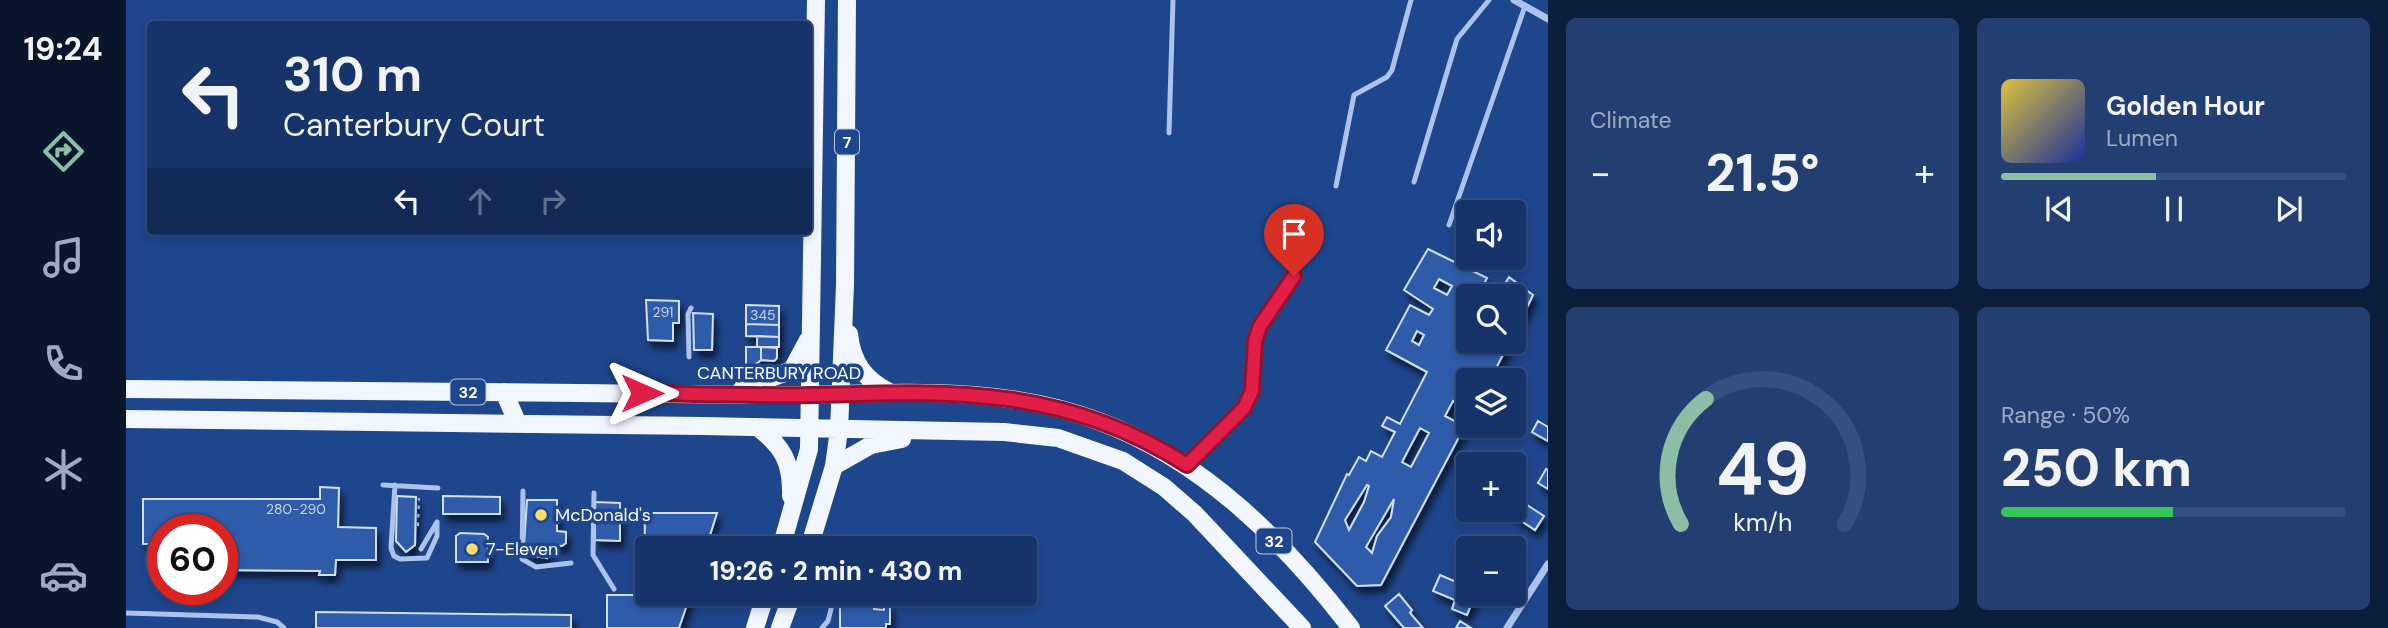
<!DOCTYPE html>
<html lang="en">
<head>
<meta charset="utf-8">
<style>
	:root { --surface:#16346a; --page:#233f72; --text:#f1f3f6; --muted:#9eaac1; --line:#354f7e; --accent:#8abfa5 }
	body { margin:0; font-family:"DM Sans",sans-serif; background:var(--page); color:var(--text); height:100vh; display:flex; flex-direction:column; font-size:26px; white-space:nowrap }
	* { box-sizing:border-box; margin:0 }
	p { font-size:23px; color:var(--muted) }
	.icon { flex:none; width:38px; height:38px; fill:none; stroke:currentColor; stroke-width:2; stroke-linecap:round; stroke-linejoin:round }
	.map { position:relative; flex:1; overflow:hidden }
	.sheet { display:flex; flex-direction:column; gap:18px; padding:18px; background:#0c1d3a; width:840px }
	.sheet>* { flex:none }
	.guide { position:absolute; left:21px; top:21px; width:665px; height:214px; border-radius:7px; box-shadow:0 4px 10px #0003,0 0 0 2px var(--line); background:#16346a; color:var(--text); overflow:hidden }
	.controls { position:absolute; left:1330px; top:200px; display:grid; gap:14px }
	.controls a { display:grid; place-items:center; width:70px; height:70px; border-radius:7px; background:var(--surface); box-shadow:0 4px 10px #0003,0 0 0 2px var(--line); font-size:35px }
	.speed { position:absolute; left:21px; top:514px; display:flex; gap:14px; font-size:35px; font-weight:700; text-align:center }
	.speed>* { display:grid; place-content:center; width:91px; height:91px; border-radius:50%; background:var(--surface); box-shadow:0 4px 10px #0003,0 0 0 2px var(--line); line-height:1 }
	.speed .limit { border:10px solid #d22; background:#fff; color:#111 }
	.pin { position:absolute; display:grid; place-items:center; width:60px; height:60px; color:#fff; margin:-72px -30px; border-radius:50% 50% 50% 0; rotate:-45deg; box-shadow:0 0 7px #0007 }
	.pin .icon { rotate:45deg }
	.me { position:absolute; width:77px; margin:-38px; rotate:90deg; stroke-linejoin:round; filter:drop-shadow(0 0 5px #0008) }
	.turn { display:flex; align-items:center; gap:24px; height:147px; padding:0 21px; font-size:32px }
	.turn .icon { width:91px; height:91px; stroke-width:2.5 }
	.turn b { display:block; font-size:49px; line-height:60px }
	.lanes { display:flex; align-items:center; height:66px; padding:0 21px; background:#0003; justify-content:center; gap:35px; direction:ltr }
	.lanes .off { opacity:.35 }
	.big { font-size:52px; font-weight:800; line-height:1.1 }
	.sheet .card { flex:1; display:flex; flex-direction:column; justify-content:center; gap:10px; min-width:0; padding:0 24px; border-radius:10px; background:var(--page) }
	.sheet .dial { align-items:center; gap:0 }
	.dial svg { height:182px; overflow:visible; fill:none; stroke:var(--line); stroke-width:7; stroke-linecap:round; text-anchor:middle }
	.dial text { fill:var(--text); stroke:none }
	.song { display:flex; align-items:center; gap:21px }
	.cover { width:84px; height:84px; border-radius:10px; background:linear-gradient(135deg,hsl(50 70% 55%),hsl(230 70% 35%)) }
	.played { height:7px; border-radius:4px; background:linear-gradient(90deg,var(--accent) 45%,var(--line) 45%) }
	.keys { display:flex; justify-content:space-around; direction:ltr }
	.heat { display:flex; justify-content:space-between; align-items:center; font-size:38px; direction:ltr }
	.charge { height:10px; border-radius:5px; background:linear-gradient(90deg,#34c759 50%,var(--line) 0) }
	.sheet .tiles { flex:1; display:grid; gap:18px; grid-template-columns:repeat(2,1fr) }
	.trip { position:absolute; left:509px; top:536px; width:402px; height:70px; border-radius:7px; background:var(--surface); box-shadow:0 4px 10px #0003,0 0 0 2px var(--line); font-weight:800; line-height:70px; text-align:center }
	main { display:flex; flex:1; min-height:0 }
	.tabs { display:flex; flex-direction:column; width:126px; justify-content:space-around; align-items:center; background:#09152a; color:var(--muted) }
	.tabs .icon { width:49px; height:49px }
	.tabs .on { color:var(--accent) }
	.tabs b { font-size:32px; color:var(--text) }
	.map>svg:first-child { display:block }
	.building { fill:#2e5cab; stroke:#d1e0f9; stroke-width:2; fill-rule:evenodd; filter:url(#shadow) }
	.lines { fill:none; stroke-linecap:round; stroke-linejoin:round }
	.path { stroke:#acc4ed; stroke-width:2; stroke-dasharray:3.5 5; stroke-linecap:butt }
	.service { stroke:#acc4ed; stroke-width:5 }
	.minor { stroke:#acc4ed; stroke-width:7 }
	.primary { stroke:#f2f6ff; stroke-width:18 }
	.route-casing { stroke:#92132f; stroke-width:18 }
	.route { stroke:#e11d48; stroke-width:12 }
	.poi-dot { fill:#fbdd6b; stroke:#1e468d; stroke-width:2.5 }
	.labels { text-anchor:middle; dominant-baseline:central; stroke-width:7; stroke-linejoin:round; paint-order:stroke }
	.number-label { font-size:14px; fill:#cbd6ea }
	.shield { fill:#1e468d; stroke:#bcc8dd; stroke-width:2 }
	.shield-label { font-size:16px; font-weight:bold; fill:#fff }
	.street-label { font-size:18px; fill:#fff; stroke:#1e468d }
	.poi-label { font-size:18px; fill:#fff; stroke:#1e468d; text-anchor:start }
</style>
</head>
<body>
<main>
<nav class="tabs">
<b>19:24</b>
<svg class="icon on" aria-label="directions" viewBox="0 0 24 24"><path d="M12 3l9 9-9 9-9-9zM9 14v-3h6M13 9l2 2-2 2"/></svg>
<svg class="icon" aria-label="music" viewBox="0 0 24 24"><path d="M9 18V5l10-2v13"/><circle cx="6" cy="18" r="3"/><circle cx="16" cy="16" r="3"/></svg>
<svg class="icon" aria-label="phone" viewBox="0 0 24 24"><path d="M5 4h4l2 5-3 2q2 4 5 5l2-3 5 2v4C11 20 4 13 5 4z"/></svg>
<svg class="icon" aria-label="climate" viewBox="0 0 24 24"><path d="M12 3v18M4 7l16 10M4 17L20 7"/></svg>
<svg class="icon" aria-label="car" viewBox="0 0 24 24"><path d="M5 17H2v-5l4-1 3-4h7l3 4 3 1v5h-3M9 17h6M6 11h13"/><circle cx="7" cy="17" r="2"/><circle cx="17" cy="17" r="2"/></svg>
</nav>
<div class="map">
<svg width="1422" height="628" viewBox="0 0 1422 628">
	<defs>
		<filter id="shadow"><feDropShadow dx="4" dy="7" stdDeviation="3.5" flood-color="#0009"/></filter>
	</defs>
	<rect width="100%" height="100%" fill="#1e468d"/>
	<!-- building -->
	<path class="building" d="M1302 249 1361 278 1352 296H1342V309L1338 317 1342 319V326L1335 340 1347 347 1350 341H1384L1364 380H1342V410L1327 401 1319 416 1332 423 1339 411 1342 413V420L1255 585 1231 586 1189 542 1221 474 1223 475 1233 457 1240 461 1245 451 1256 457 1269 432 1256 426 1261 417 1274 424 1301 372 1260 350 1284 305 1303 315 1307 309 1278 290ZM1313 279 1326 286 1321 295 1308 288ZM1291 331 1298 335 1293 345 1286 341ZM1294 428 1303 433 1285 467 1276 462ZM1241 485 1243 486 1238 502 1223 530 1219 520ZM1268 499 1265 517 1251 536 1246 553 1240 547Z
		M1383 277 1407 295 1388 334V296H1372Z
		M520 300 553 301V323H547V341L522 340Z
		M620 305 653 306V325L620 324Z
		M567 313 587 314 586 350H568Z
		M620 324 653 325V337L620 336Z
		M631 336 653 337V347H631Z
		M620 347H635V360L629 365H620Z
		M635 347 651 348V358L648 361 635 360Z
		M1412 421 1422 427V441L1406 432Z
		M1420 469 1422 470V489L1412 483Z
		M194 487 213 488 212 527 250 528V560H210L209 575H193L194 571 96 570V530H37V544H17V499H194Z
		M271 496 290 497 289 545 280 552 270 541Z
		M317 496 374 497V514H317Z
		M401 500H431V531L440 532V543L436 546H423L421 558 401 555 402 546H398Z
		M469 502 494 503V541L469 540Z
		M1398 503 1418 516 1409 530 1389 517Z
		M519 513H591L580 548H522V593H565L553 628H481V595H518Z
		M334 533 358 534 362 537V562H330V536Z
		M1314 575 1342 587V593H1350L1341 615 1326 609 1329 600 1307 591Z
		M1273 594 1286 610 1284 613 1297 628H1278L1259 606Z
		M714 601 748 602V609L758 610V605H764V624H760V628H714Z
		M190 612 445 615V628H190Z
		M1334 621 1345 628H1330Z"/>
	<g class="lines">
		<!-- path -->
		<path class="path" d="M292 526 293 498"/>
		<!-- service -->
		<path class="service" d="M1043 133 1047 0
			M1288 182 1331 39 1363 0
			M1210 186 1228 95 1261 77 1266 70 1285 0
			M1323 225 1399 6
			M563 357 562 314 565 308
			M257 485 312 488
			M269 485 265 548 268 556 274 559 301 558 311 536V522
			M397 491 396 559 410 567 445 563
			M468 493 467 555 488 589
			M295 549 311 522
			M0 613 132 617 151 622 158 628
			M696 628 702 621 709 593"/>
		<!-- minor -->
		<path class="minor" d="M1388 0 1422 19
			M1061 465 1118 408 1126 391 1129 341 1134 326 1168 276
			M1381 628 1422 564"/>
		<!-- primary -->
		<path class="primary" d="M723 334C726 363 739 380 765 393
			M0 389C212 391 425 392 637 395 751 396 867 380 975 422 1078 461 1159 542 1225 628
			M616 389 666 370 682 340
			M378 392 392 424
			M0 419 576 426 878 432 932 438 997 461 1038 487 1069 514 1176 628
			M631 427C657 446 666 463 665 496
			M708 466 745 445 776 439
			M655 548 683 449 690 0
			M683 548 708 466 713 430 719 285 721 0
			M629 628 640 593
			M654 628 667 593"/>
	</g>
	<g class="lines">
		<!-- route casing -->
		<g class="route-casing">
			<path id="route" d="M516 393C573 394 630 396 687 395 826 391 938 386 1061 465L1118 408 1126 391 1129 341 1134 326 1168 276"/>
		</g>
		<!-- route -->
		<use href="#route" class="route"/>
	</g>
	<!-- markers -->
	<g class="poi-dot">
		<circle cx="415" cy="515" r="7"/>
		<circle cx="346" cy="549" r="7"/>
	</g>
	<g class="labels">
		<!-- number labels -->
		<g class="number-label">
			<text x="537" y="312">291</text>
			<text x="637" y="315">345</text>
			<text x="170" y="509">280-290</text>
		</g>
		<!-- shield labels -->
		<g class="shield">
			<rect x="709" y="129.5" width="24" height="25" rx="5"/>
			<rect x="324.5" y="379.5" width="35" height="25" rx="5"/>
			<rect x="1130.5" y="528.5" width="35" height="25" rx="5"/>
		</g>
		<g class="shield-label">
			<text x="721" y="142">7</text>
			<text x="342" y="392">32</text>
			<text x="1148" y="541">32</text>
		</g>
		<!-- street labels -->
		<g class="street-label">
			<text x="653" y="373">CANTERBURY ROAD</text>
		</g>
		<!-- poi labels -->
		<g class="poi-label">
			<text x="429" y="515">McDonald's</text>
			<text x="360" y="549">7-Eleven</text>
		</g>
	</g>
</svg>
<div class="controls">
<a><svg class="icon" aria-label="sound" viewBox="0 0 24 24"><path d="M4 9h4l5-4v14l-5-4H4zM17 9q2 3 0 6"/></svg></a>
<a><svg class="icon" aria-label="search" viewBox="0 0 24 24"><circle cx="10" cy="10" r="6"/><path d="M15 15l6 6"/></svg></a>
<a><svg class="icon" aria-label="layers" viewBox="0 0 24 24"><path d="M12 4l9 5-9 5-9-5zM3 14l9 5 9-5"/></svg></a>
<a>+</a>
<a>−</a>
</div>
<div class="speed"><div class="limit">60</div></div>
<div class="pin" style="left:1168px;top:276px;background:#d93025"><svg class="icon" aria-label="arrive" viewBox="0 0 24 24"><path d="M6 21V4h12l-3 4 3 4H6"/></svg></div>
<svg class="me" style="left:516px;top:393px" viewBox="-20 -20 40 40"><path d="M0-17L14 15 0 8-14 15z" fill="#e11d48" stroke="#fff" stroke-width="4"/></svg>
<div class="trip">19:26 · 2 min · 430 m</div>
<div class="guide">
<div class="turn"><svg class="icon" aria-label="left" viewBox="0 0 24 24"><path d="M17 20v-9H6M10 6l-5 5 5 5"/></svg><div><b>310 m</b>Canterbury Court</div></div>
<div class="lanes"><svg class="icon" aria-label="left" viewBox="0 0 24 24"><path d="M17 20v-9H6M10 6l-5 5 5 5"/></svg><svg class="icon off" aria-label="ahead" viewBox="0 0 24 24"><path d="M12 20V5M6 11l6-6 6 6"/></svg><svg class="icon off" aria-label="right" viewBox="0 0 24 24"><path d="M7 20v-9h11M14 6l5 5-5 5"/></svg></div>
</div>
</div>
<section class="sheet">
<div class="tiles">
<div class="card"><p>Climate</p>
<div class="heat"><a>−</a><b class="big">21.5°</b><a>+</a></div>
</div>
<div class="card">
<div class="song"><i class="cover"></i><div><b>Golden Hour</b><p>Lumen</p></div></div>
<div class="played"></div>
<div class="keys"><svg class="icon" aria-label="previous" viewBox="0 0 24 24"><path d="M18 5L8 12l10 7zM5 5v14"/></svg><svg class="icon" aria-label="pause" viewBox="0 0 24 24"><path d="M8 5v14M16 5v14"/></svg><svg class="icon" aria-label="next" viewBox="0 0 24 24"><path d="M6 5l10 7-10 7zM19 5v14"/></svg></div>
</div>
<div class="card dial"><svg viewBox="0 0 100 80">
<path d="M14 69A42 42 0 1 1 86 69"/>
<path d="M14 69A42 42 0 0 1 25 14" stroke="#8abfa5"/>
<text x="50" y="56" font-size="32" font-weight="700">49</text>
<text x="50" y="72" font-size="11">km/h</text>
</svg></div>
<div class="card"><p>Range · 50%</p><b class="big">250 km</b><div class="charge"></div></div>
</div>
</section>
</main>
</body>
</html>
